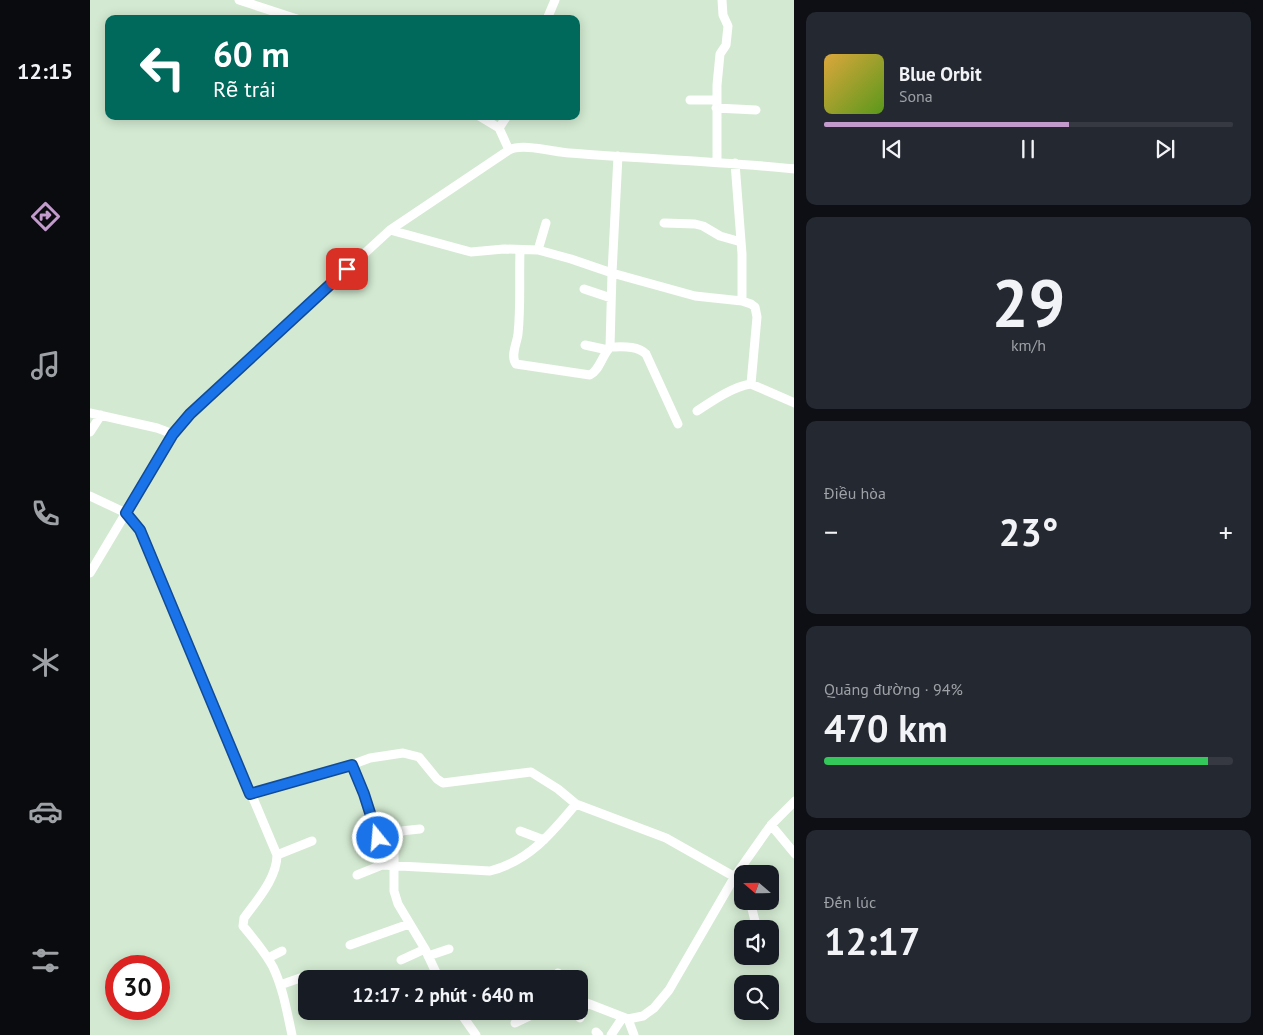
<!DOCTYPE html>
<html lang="vi">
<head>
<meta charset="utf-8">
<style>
	:root { --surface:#171b24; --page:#242831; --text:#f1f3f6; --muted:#9ea1a6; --line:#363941; --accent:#c29acb }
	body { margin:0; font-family:"PT Sans",sans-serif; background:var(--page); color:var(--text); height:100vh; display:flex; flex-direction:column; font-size:19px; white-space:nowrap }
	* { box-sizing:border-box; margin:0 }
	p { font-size:16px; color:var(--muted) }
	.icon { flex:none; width:28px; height:28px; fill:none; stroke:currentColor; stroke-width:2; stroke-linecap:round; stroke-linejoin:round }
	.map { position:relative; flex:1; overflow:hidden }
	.side { display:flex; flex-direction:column; gap:12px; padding:12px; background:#0d0f14; width:469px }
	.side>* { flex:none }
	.banner { position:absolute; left:15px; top:15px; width:475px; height:105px; border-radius:10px; box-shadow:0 2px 12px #0003; background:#00695c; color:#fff; overflow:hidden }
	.needle { width:32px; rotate:290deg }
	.tools { position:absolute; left:644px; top:865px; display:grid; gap:10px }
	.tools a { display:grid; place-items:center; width:45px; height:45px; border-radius:10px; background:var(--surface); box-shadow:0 2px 12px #0003; font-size:25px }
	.speed { position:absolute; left:15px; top:955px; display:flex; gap:10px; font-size:25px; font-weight:700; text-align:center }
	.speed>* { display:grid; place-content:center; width:65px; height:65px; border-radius:50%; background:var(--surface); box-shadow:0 2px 12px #0003; line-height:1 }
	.speed .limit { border:8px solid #d22; background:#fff; color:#111 }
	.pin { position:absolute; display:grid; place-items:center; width:42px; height:42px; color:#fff; margin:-21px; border-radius:10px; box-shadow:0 2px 8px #0006 }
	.me { position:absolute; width:55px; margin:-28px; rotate:343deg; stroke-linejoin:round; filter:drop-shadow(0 0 4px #0008) }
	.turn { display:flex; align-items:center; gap:18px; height:105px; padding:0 25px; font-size:22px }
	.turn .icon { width:65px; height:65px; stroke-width:2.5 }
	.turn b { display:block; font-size:35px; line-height:42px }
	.big { font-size:38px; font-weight:800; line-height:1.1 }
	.side .tile { flex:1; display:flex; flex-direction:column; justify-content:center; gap:8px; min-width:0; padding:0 18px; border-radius:10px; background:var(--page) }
	.side .dial { align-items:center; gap:0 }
	.dial b { font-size:65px; line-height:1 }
	.song { display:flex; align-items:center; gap:15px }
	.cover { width:60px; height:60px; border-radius:8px; background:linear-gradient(135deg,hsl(40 70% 55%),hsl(90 70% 35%)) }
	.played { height:5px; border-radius:2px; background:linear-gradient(90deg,var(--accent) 60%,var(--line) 60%) }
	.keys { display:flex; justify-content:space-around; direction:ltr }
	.heat { display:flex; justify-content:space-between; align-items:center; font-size:28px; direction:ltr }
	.charge { height:8px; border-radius:4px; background:linear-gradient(90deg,#34c759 94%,var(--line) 0) }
	.trip { position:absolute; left:208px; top:970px; width:290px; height:50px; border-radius:10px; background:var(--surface); box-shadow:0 2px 12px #0003; font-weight:800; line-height:50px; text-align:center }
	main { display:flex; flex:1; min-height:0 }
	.dock { display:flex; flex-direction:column; width:90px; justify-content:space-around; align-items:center; background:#090b0e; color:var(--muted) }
	.dock .icon { width:35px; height:35px }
	.dock .active { color:var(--accent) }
	.dock b { font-size:22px; color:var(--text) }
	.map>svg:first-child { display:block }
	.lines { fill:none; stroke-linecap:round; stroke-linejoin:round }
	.minor { stroke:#fff; stroke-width:9 }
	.route-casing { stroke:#114b97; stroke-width:12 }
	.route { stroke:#1a73e8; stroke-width:9 }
</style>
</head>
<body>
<main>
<nav class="dock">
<b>12:15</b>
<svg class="icon active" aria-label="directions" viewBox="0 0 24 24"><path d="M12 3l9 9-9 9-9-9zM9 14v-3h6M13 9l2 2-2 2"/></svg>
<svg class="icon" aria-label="music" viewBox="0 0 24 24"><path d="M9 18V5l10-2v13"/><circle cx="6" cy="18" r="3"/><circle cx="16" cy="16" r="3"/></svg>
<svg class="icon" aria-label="phone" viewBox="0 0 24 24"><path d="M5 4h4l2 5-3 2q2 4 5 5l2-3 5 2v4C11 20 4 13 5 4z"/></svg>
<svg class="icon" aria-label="climate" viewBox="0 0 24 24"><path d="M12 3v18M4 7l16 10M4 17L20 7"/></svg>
<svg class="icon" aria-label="car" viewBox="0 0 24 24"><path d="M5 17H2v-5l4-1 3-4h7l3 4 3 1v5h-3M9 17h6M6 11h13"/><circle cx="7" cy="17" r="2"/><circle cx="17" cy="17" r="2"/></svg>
<svg class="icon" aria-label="filters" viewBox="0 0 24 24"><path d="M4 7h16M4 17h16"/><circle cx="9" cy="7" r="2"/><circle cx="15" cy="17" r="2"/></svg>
</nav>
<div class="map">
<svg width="705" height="1035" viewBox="0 0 705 1035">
	<rect width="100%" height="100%" fill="#d3e9d1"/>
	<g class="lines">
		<!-- minor -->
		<path class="minor" d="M149 0 207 19
			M457 19 465 0
			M600 100H626
			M626 108 666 110
			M389 116 409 128 419 150
			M409 128 417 116
			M528 156 522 273 605 296 652 301 661 304 665 307 667 317 661 384C644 386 622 401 607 411
			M627 162V85L630 54 636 45 638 26 633 15 632 0
			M645 163 652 254V301
			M574 223 605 224 613 226 630 236 651 242
			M300 230 381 252 414 249 448 250 481 259 522 273 520 347C531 347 547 345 556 354L588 424
			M448 250 456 223
			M430 251C429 279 431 306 428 334 427 343 420 356 426 364L500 375C509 371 512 356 520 347
			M494 289 521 298
			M495 345 518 350
			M661 384 705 403
			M0 413 67 428 83 434
			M0 432 11 415
			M0 496 36 513 50 530 187 855C187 878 167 900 154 918L153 926C164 939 175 952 183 967 193 988 197 1012 202 1035
			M0 573 83 434 100 414 300 230 419 150C432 143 464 152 479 153 554 159 629 161 705 169
			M261 765 274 794 288 840 302 843 304 845V891L308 904 335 949 349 979
			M160 793 261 765 280 758 313 753 329 757 347 779 353 783 441 772 468 789 486 804 576 838 652 881
			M681 825 705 854
			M430 831 454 840
			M302 843 311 831 330 829
			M187 855 222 841
			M267 875 292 865 400 871C439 861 462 833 486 804
			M660 901 666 925
			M260 945 319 924
			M338 956 359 949
			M178 958 192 951
			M311 960 335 949
			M468 973 469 979
			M190 985 213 977
			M489 1000 538 1019 553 1016 564 1008 579 990 645 876 681 825 705 801
			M369 1011 386 1035
			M490 1018 494 1002
			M538 1019 544 1035
			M425 1023 450 1011
			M506 1032 509 1035
			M521 1035 533 1017"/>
	</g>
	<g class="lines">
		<!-- route casing -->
		<g class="route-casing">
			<path id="route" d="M257 269 100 414 83 434 36 513 50 530 160 794 262 765 274 794 288 838"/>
		</g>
		<!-- route -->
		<use href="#route" class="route"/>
	</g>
</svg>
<div class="tools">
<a><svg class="needle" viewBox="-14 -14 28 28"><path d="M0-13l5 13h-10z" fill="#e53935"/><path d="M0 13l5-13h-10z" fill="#9ea1a6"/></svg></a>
<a><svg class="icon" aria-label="sound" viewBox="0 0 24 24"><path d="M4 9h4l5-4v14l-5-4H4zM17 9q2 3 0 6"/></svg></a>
<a><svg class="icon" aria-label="search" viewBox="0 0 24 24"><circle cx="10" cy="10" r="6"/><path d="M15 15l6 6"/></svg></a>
</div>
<div class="speed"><div class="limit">30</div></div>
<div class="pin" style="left:257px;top:269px;background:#d93025"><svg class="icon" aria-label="arrive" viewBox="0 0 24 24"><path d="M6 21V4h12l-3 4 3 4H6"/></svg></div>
<svg class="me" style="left:288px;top:838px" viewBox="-20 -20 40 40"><circle r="17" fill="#1a73e8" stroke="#fff" stroke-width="3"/><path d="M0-11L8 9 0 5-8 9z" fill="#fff"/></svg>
<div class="trip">12:17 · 2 phút · 640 m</div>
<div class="banner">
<div class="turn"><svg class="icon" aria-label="left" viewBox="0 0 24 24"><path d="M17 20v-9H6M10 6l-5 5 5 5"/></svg><div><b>60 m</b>Rẽ trái</div></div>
</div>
</div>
<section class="side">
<div class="tile">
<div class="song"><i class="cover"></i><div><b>Blue Orbit</b><p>Sona</p></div></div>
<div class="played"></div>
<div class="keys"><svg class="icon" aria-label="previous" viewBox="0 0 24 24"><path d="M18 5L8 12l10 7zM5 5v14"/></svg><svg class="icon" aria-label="pause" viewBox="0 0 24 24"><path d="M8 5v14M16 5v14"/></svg><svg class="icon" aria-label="next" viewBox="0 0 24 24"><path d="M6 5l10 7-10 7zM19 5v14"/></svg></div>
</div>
<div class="tile dial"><b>29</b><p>km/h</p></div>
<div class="tile"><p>Điều hòa</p>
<div class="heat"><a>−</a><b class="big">23°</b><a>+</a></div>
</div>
<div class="tile"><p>Quãng đường · 94%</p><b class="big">470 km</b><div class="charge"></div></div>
<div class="tile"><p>Đến lúc</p><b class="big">12:17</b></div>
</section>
</main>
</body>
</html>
